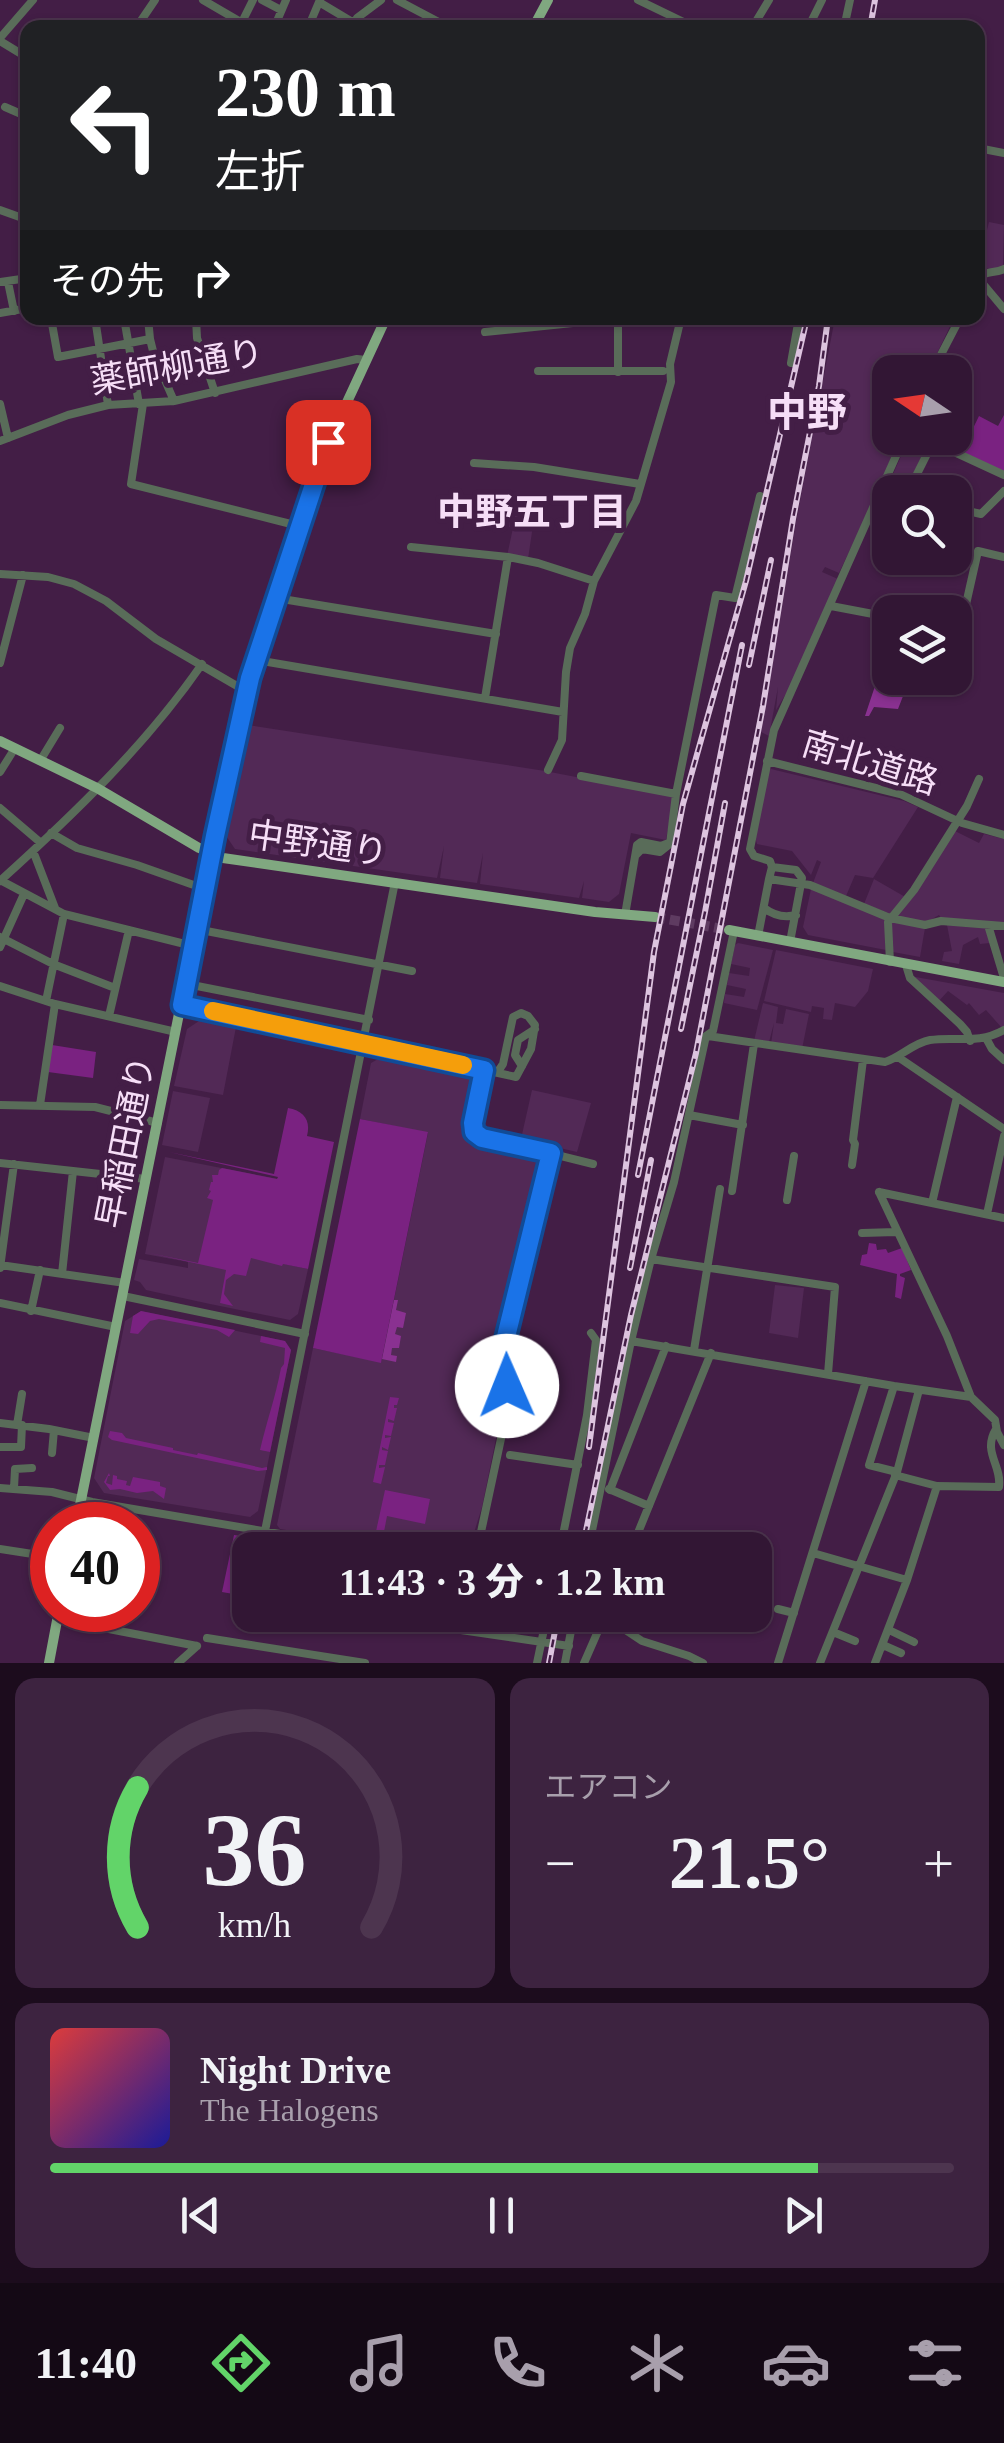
<!DOCTYPE html>
<html lang="ja">
<head>
<meta charset="utf-8">
<style>
	:root { --surface:#321634; --page:#3d2340; --text:#f1f3f6; --muted:#a89fac; --line:#4d354f; --accent:#62d469 }
	body { margin:0; font-family:"Times New Roman","Noto Sans JP",serif; background:var(--page); color:var(--text); height:100vh; display:flex; flex-direction:column; font-size:38px; white-space:nowrap }
	* { box-sizing:border-box; margin:0 }
	p { font-size:32px; color:var(--muted) }
	.icon { flex:none; width:55px; height:55px; fill:none; stroke:currentColor; stroke-width:2; stroke-linecap:round; stroke-linejoin:round }
	.map { position:relative; height:1663px; overflow:hidden }
	.sheet { display:flex; flex-direction:column; gap:15px; padding:15px; background:#1c0c1d; flex:1 }
	.sheet>* { flex:none }
	.hud { position:absolute; left:20px; top:20px; width:965px; height:305px; border-radius:20px; box-shadow:0 2px 8px #0004,0 0 0 2px var(--line); background:#202124; color:#fff; overflow:hidden }
	.needle { width:65px; rotate:283deg }
	.controls { position:absolute; left:872px; top:355px; display:grid; gap:20px }
	.controls a { display:grid; place-items:center; width:100px; height:100px; border-radius:20px; background:var(--surface); box-shadow:0 2px 8px #0004,0 0 0 2px var(--line); font-size:50px }
	.speed { position:absolute; left:30px; top:1502px; display:flex; gap:20px; font-size:50px; font-weight:700; text-align:center }
	.speed>* { display:grid; place-content:center; width:130px; height:130px; border-radius:50%; background:var(--surface); box-shadow:0 2px 8px #0004,0 0 0 2px var(--line); line-height:1 }
	.speed .limit { border:15px solid #d22; background:#fff; color:#111 }
	.pin { position:absolute; display:grid; place-items:center; width:85px; height:85px; color:#fff; margin:-42px; border-radius:20px; box-shadow:0 5px 15px #0006 }
	.me { position:absolute; width:110px; margin:-55px; rotate:359deg; stroke-linejoin:round; filter:drop-shadow(0 0 8px #0008) }
	.turn { display:flex; align-items:center; gap:35px; height:210px; padding:0 30px; font-size:45px }
	.turn .icon { width:130px; height:130px; stroke-width:2.5 }
	.turn b { display:block; font-size:70px; line-height:85px }
	.then { display:flex; align-items:center; height:95px; padding:0 30px; background:#0003; gap:20px; font-size:38px }
	.big { font-size:75px; font-weight:800; line-height:1.1 }
	.sheet .tile { flex:1; display:flex; flex-direction:column; justify-content:center; gap:15px; min-width:0; padding:0 35px; border-radius:20px; background:var(--page) }
	.sheet .dial { align-items:center; gap:0 }
	.dial svg { height:260px; overflow:visible; fill:none; stroke:var(--line); stroke-width:7; stroke-linecap:round; text-anchor:middle }
	.dial text { fill:var(--text); stroke:none }
	.song { display:flex; align-items:center; gap:30px }
	.cover { width:120px; height:120px; border-radius:15px; background:linear-gradient(135deg,hsl(0 70% 55%),hsl(240 70% 35%)) }
	.played { height:10px; border-radius:5px; background:linear-gradient(90deg,var(--accent) 85%,var(--line) 85%) }
	.keys { display:flex; justify-content:space-around; direction:ltr }
	.heat { display:flex; justify-content:space-between; align-items:center; font-size:55px; direction:ltr }
	.sheet .tiles { flex:1; display:grid; gap:15px; grid-template-columns:1fr 1fr }
	.tile:last-child { grid-column:span 2 }
	.trip { position:absolute; left:232px; top:1532px; width:540px; height:100px; border-radius:20px; background:var(--surface); box-shadow:0 2px 8px #0004,0 0 0 2px var(--line); font-weight:800; line-height:100px; text-align:center }
	.menu { display:flex; height:160px; justify-content:space-around; align-items:center; background:#140915; color:var(--muted) }
	.menu .icon { width:70px; height:70px }
	.menu .selected { color:var(--accent) }
	.menu b { font-size:45px; color:var(--text) }
	.map>svg:first-child { display:block }
	.built { fill:#522956 }
	.green { fill:#7a2281 }
	.forest { fill:#8a3191 }
	.lines { fill:none; stroke-linecap:round; stroke-linejoin:round }
	.major-tunnel { stroke:#5e3b61; stroke-width:10; stroke-dasharray:10 5; stroke-linecap:butt }
	.minor { stroke:#596c59; stroke-width:8 }
	.major { stroke:#80a880; stroke-width:10 }
	.rail-casing { stroke:#ddc4df; stroke-width:6 }
	.rail { stroke:#431e46; stroke-width:2.5; stroke-dasharray:8; stroke-linecap:butt }
	.route-casing { stroke:#114b97; stroke-width:25 }
	.route { stroke:#1a73e8; stroke-width:18 }
	.slow { stroke:#f59e0b; stroke-width:18 }
	.labels { text-anchor:middle; dominant-baseline:central; stroke-width:10; stroke-linejoin:round; paint-order:stroke }
	.street-label { font-size:35px; fill:#f6def7; stroke:#431e46 }
	.neighbourhood-label { font-size:38px; font-weight:bold; fill:#f6def7; stroke:#431e46 }
	.quarter-label { font-size:40px; font-weight:bold; fill:#f6def7; stroke:#431e46 }
</style>
</head>
<body>
<div class="map">
<svg width="1004" height="1663" viewBox="0 0 1004 1663">
	<rect width="100%" height="100%" fill="#431e46"/>
	<!-- built -->
	<path class="built" d="M989 222 1004 225 1003 266 995 270 978 266Z
		M835 318H954L928 372H890V438H899L879 488 839 573 825 567 822 572 838 579 789 689 776 710 778 687 769 736 761 732 796 522Z
		M909 438H916L929 444 907 492H887L886 490Z
		M497 500 536 505 528 559 507 556 513 528 493 522Z
		M248 725 545 771 674 796 666 840 631 833 619 894 609 902 582 898 584 881 579 898 480 884 483 853 477 883 440 878 444 846 437 878 235 849 224 833Z
		M771 769 904 801 918 807 873 878 855 875 846 896 813 883 821 862 817 860 811 875 792 851 757 844 755 837 767 771Z
		M955 831 979 843 984 834 1004 839V923L941 918 939 915 927 922 896 916 913 897Z
		M874 879 907 898 891 914 864 904Z
		M811 889 885 919 886 950 808 935 803 927Z
		M892 921 925 928 920 957 893 952 889 927Z
		M947 925 987 928 990 943 980 944 978 937 963 945 959 964 942 961 944 952 952 951Z
		M738 943 773 950 757 1010 724 1003 725 994 744 997 746 989 727 985 729 973 749 976 750 968 731 964 735 945Z
		M776 950 873 969 868 991 855 1007 835 1003 832 1020 823 1019 824 1008 812 1006 811 1012 764 1001Z
		M910 976 1004 993V1026L1002 1028 986 1010 979 1015 969 1003 967 1005 948 991 938 1002Z
		M763 1003 778 1007 776 1023 783 1024 786 1009 809 1014 802 1049 771 1044 774 1023 769 1042 754 1041Z
		M202 1019 236 1027 223 1095 174 1086 187 1029Z
		M380 1058 469 1077 475 1086 464 1139 541 1156 543 1161 499 1346 497 1363 503 1404 482 1507 473 1536 462 1550H408L280 1529 277 1525 313 1348 381 1362 382 1359 428 1133 360 1119 371 1063Z
		M532 1090 591 1103 577 1152 521 1139Z
		M173 1091 210 1098 198 1152 162 1145Z
		M165 1157 278 1179 261 1259 308 1269 298 1314 290 1320 210 1304 146 1290 140 1282 134 1280 139 1259 188 1268V1262L145 1254Z
		M775 1285 804 1288 798 1338 769 1333Z
		M141 1311 285 1341 291 1350 258 1511 250 1517 104 1493 94 1478 125 1321Z"/>
	<!-- green -->
	<path class="green" d="M1004 415V473L961 453 979 416 998 426Z
		M52 1045 96 1052 93 1078 48 1072Z
		M288 1108C304 1111 311 1120 307 1136L334 1142 308 1269 283 1264 282 1266 251 1258 246 1276 234 1274 226 1280 224 1294 233 1306 220 1303 226 1270 149 1253 198 1263 213 1200 207 1198 211 1191 209 1190 211 1182H213L212 1175H218L219 1170 222 1168 277 1179 278 1177 169 1152 274 1174Z
		M360 1119 428 1132 381 1363 313 1348Z
		M869 1243 876 1244 877 1250 886 1249 888 1253 902 1248 911 1270 900 1274V1276L905 1278 901 1299 895 1297 897 1274 860 1265 862 1255 867 1254Z
		M141 1311 235 1330 229 1337 217 1330 159 1319 150 1321 138 1334 130 1333 133 1316Z
		M261 1336 285 1341 291 1350 270 1452 260 1450C267 1420 275 1399 281 1368L284 1364 285 1348 260 1342Z
		M511 1348 548 1376 514 1411C517 1389 507 1369 511 1348Z
		M390 1397 399 1398 397 1405H394V1408H397L394 1421 388 1419V1422L394 1423 391 1436 385 1435V1438L391 1437 388 1450 382 1447V1450L388 1451 385 1465H379V1468L385 1467 381 1484 373 1482Z
		M110 1431 122 1433 126 1438 173 1448V1450L197 1455 198 1453 262 1468 267 1467V1470L258 1471 112 1440 108 1437Z
		M109 1473 110 1476H108L106 1483 112 1485 113 1475 117 1476V1479L127 1481 126 1485 130 1486 133 1477 160 1482V1486L166 1488 164 1499 153 1491 137 1493 120 1489 110 1490 104 1482Z
		M385 1490 430 1499 425 1524 387 1516 383 1537 375 1536Z
		M234 1535 326 1549 250 1550V1597L222 1592Z"/>
	<!-- forest -->
	<path class="forest" d="M890 655V678H898L904 685 905 691 898 709 874 707 869 716H865L883 662 886 656Z
		M394 1300H398L396 1310 406 1313 403 1328 397 1327 395 1334 401 1336 399 1348H392L391 1355 397 1356 396 1362 382 1359Z"/>
	<g class="lines">
		<!-- major-tunnel -->
		<path class="major-tunnel" d="M655 917 729 930"/>
		<!-- minor -->
		<path class="minor" d="M203 0 251 28
			M262 0 281 10
			M320 0 319 2 354 23
			M397 0 450 28
			M638 0 696 28
			M242 22 253 0
			M136 28 155 0
			M274 28 286 0
			M308 28 319 2
			M350 28 357 18 381 0
			M752 28 769 0
			M808 28 822 0
			M844 28 850 0
			M0 38 33 0
			M0 41 28 58
			M5 107 28 117
			M978 148 1004 153
			M0 210 28 220
			M978 278 1004 309
			M0 282 28 278
			M8 282 14 311
			M978 282C984 268 993 275 1004 269
			M0 313 28 308
			M51 318 58 357 150 339 154 355 174 401
			M95 318 108 405
			M124 318 139 404
			M148 318 150 339
			M196 318 197 338 215 393
			M618 318V372
			M485 332 621 318
			M791 363 799 318
			M538 371H663
			M932 372 960 318
			M0 404 8 438
			M143 404 131 484 299 526
			M924 438 1004 475
			M0 441 68 415 108 405 174 401 357 359 366 360
			M474 463 534 467 640 484
			M908 492 933 442
			M955 508 981 514 1004 491
			M411 547 508 557 538 563 594 581
			M0 574 48 577 74 584 106 601 156 639 237 686 247 690
			M276 598 496 634
			M831 606 873 614
			M964 629 962 622 978 551 1004 557
			M0 663 23 575
			M255 663 262 661 563 712
			M485 698 508 557
			M40 761 60 728
			M767 761 900 794 962 823 1004 835
			M548 770 562 740 566 672 570 648 585 614 594 581 636 501 671 382 670 364 681 318
			M0 772 15 748
			M581 776 676 794
			M0 808 41 843
			M51 833 77 848 137 865 205 889
			M32 852 35 856 55 908
			M636 855 642 849 660 852 670 844 676 794 716 595 735 598 760 496
			M772 867 796 870 802 878 790 942
			M769 879 772 867 770 861 754 856 750 849 774 730 904 438
			M0 880 64 914 193 946
			M0 881C73 815 146 745 202 664
			M764 908C773 915 784 918 796 915
			M625 915 637 845 641 842 661 846 666 844
			M988 925 1004 978
			M196 929 412 971
			M758 936 769 879 810 885 890 918 925 925 941 921 1004 926
			M0 937 53 964 115 988
			M0 947 24 894
			M890 962 888 922 914 890 967 806 979 779
			M906 965 910 978 960 1024 967 1032 970 1041
			M186 982 192 985 369 1020
			M0 986 55 1004 176 1032
			M46 1001 64 914
			M182 1005 516 1077 531 1049 535 1025 528 1016 521 1013 513 1017 503 1064 499 1070 493 1072
			M109 1016 129 930
			M708 1036 885 1062C901 1057 913 1043 930 1040 958 1036 977 1045 1004 1030
			M986 1038 992 1049 1004 1060
			M898 1057 1004 1129
			M522 1066 515 1055 518 1040 535 1029
			M484 1070 472 1126 476 1135 593 1164
			M0 1105 95 1107 158 1123
			M40 1105 55 1004
			M689 1115 743 1125
			M0 1163 146 1179
			M852 1165 855 1144 853 1140 863 1060
			M732 1191 754 1044
			M879 1192 947 1336 971 1397 995 1420 997 1432 1004 1445
			M879 1192 1004 1218
			M787 1200 794 1156
			M932 1203 957 1097
			M987 1214 1004 1136
			M862 1233 896 1232
			M651 1259 835 1287 828 1374
			M0 1265 125 1283
			M0 1268 14 1164
			M62 1274 73 1171
			M123 1296 305 1334
			M0 1303 116 1327
			M31 1311 40 1270
			M631 1341 894 1386 971 1397
			M694 1350 720 1189
			M894 1386 869 1465 897 1472
			M0 1423 49 1429 94 1438
			M17 1425 22 1394
			M0 1447H21L22 1425
			M52 1453 54 1430
			M510 1455 578 1465
			M937 1486 999 1487C1002 1465 982 1452 996 1429
			M0 1488 52 1492 92 1502 375 1550
			M14 1488 15 1469 32 1468
			M609 1489 649 1506
			M610 1490 666 1346
			M265 1531 395 882
			M0 1549 52 1557
			M472 1550 481 1532 508 1406C509 1386 501 1368 503 1349L551 1153
			M560 1550 587 1415 596 1340 591 1333
			M588 1550 631 1341 651 1259 674 1182 706 1036 713 1031 734 931
			M631 1550 711 1353
			M813 1553 907 1580
			M778 1609 794 1613
			M358 1615 569 1646
			M603 1615 642 1641 689 1656 703 1663
			M57 1619 197 1646
			M889 1630 914 1642
			M833 1632 855 1641
			M207 1638 365 1663
			M883 1645 901 1653
			M178 1663 197 1646
			M537 1663 547 1615
			M565 1663 574 1615
			M584 1663 605 1615
			M778 1663 866 1381
			M820 1663 897 1472 919 1390
			M875 1663 907 1580 937 1486 895 1475"/>
		<!-- major -->
		<path class="major" d="M533 28 548 0
			M0 741 97 788 199 848 223 858 595 912 655 917
			M729 930 1004 982
			M76 1525 215 835 250 678 323 454 386 318
			M49 1663 59 1610"/>
		<!-- rail casing -->
		<g class="rail-casing">
			<path id="rail" d="M870 28 875 0
				M749 665 771 560
				M681 1029 705 912 725 803
				M638 1175 742 645
				M630 1268 651 1160
				M589 1447 654 952 683 804 746 581 807 318
				M582 1550 631 1315 696 1053 763 706 793 519 819 386 828 318
				M549 1663 558 1615"/>
		</g>
		<!-- rail -->
		<use href="#rail" class="rail"/>
	</g>
	<g class="lines">
		<!-- route casing -->
		<g class="route-casing">
			<path id="route" d="M328 442 250 678 215 836 182 1005 484 1070 473 1123 474 1132 482 1138 551 1153 503 1349V1368L507 1386"/>
		</g>
		<!-- route -->
		<use href="#route" class="route"/>
		<!-- slow -->
		<path class="slow" d="M213 1011 463 1065"/>
	</g>
	<g class="labels">
		<!-- street labels -->
		<g class="street-label">
			<text transform="translate(177 367) rotate(-10)">薬師柳通り</text>
			<text transform="translate(870 763) rotate(17)">南北道路</text>
			<text transform="translate(318 844) rotate(8)">中野通り</text>
			<text transform="translate(126 1142) rotate(-79)">早稲田通り</text>
		</g>
		<!-- neighbourhood labels -->
		<g class="neighbourhood-label">
			<text x="532" y="512">中野五丁目</text>
		</g>
		<!-- quarter labels -->
		<g class="quarter-label">
			<text x="807" y="412">中野</text>
		</g>
	</g>
</svg>
<div class="controls">
<a><svg class="needle" viewBox="-14 -14 28 28"><path d="M0-13l5 13h-10z" fill="#e53935"/><path d="M0 13l5-13h-10z" fill="#a89fac"/></svg></a>
<a><svg class="icon" aria-label="search" viewBox="0 0 24 24"><circle cx="10" cy="10" r="6"/><path d="M15 15l6 6"/></svg></a>
<a><svg class="icon" aria-label="layers" viewBox="0 0 24 24"><path d="M12 4l9 5-9 5-9-5zM3 14l9 5 9-5"/></svg></a>
</div>
<div class="speed"><div class="limit">40</div></div>
<div class="pin" style="left:328px;top:442px;background:#d93025"><svg class="icon" aria-label="arrive" viewBox="0 0 24 24"><path d="M6 21V4h12l-3 4 3 4H6"/></svg></div>
<svg class="me" style="left:507px;top:1386px" viewBox="-20 -20 40 40"><circle r="19" fill="#fff"/><path d="M0-13L10 11 0 6-10 11z" fill="#1a73e8"/></svg>
<div class="trip">11:43 · 3 分 · 1.2 km</div>
<div class="hud">
<div class="turn"><svg class="icon" aria-label="left" viewBox="0 0 24 24"><path d="M17 20v-9H6M10 6l-5 5 5 5"/></svg><div><b>230 m</b>左折</div></div>
<div class="then">その先<svg class="icon" aria-label="right" viewBox="0 0 24 24"><path d="M7 20v-9h11M14 6l5 5-5 5"/></svg></div>
</div>
</div>
<section class="sheet">
<div class="tiles">
<div class="tile dial"><svg viewBox="0 0 100 80">
<path d="M14 69A42 42 0 1 1 86 69"/>
<path d="M14 69A42 42 0 0 1 14 26" stroke="#62d469"/>
<text x="50" y="56" font-size="32" font-weight="700">36</text>
<text x="50" y="72" font-size="11">km/h</text>
</svg></div>
<div class="tile"><p>エアコン</p>
<div class="heat"><a>−</a><b class="big">21.5°</b><a>+</a></div>
</div>
<div class="tile">
<div class="song"><i class="cover"></i><div><b>Night Drive</b><p>The Halogens</p></div></div>
<div class="played"></div>
<div class="keys"><svg class="icon" aria-label="previous" viewBox="0 0 24 24"><path d="M18 5L8 12l10 7zM5 5v14"/></svg><svg class="icon" aria-label="pause" viewBox="0 0 24 24"><path d="M8 5v14M16 5v14"/></svg><svg class="icon" aria-label="next" viewBox="0 0 24 24"><path d="M6 5l10 7-10 7zM19 5v14"/></svg></div>
</div>
</div>
</section>
<nav class="menu">
<b>11:40</b>
<svg class="icon selected" aria-label="directions" viewBox="0 0 24 24"><path d="M12 3l9 9-9 9-9-9zM9 14v-3h6M13 9l2 2-2 2"/></svg>
<svg class="icon" aria-label="music" viewBox="0 0 24 24"><path d="M9 18V5l10-2v13"/><circle cx="6" cy="18" r="3"/><circle cx="16" cy="16" r="3"/></svg>
<svg class="icon" aria-label="phone" viewBox="0 0 24 24"><path d="M5 4h4l2 5-3 2q2 4 5 5l2-3 5 2v4C11 20 4 13 5 4z"/></svg>
<svg class="icon" aria-label="climate" viewBox="0 0 24 24"><path d="M12 3v18M4 7l16 10M4 17L20 7"/></svg>
<svg class="icon" aria-label="car" viewBox="0 0 24 24"><path d="M5 17H2v-5l4-1 3-4h7l3 4 3 1v5h-3M9 17h6M6 11h13"/><circle cx="7" cy="17" r="2"/><circle cx="17" cy="17" r="2"/></svg>
<svg class="icon" aria-label="filters" viewBox="0 0 24 24"><path d="M4 7h16M4 17h16"/><circle cx="9" cy="7" r="2"/><circle cx="15" cy="17" r="2"/></svg>
</nav>
</body>
</html>
